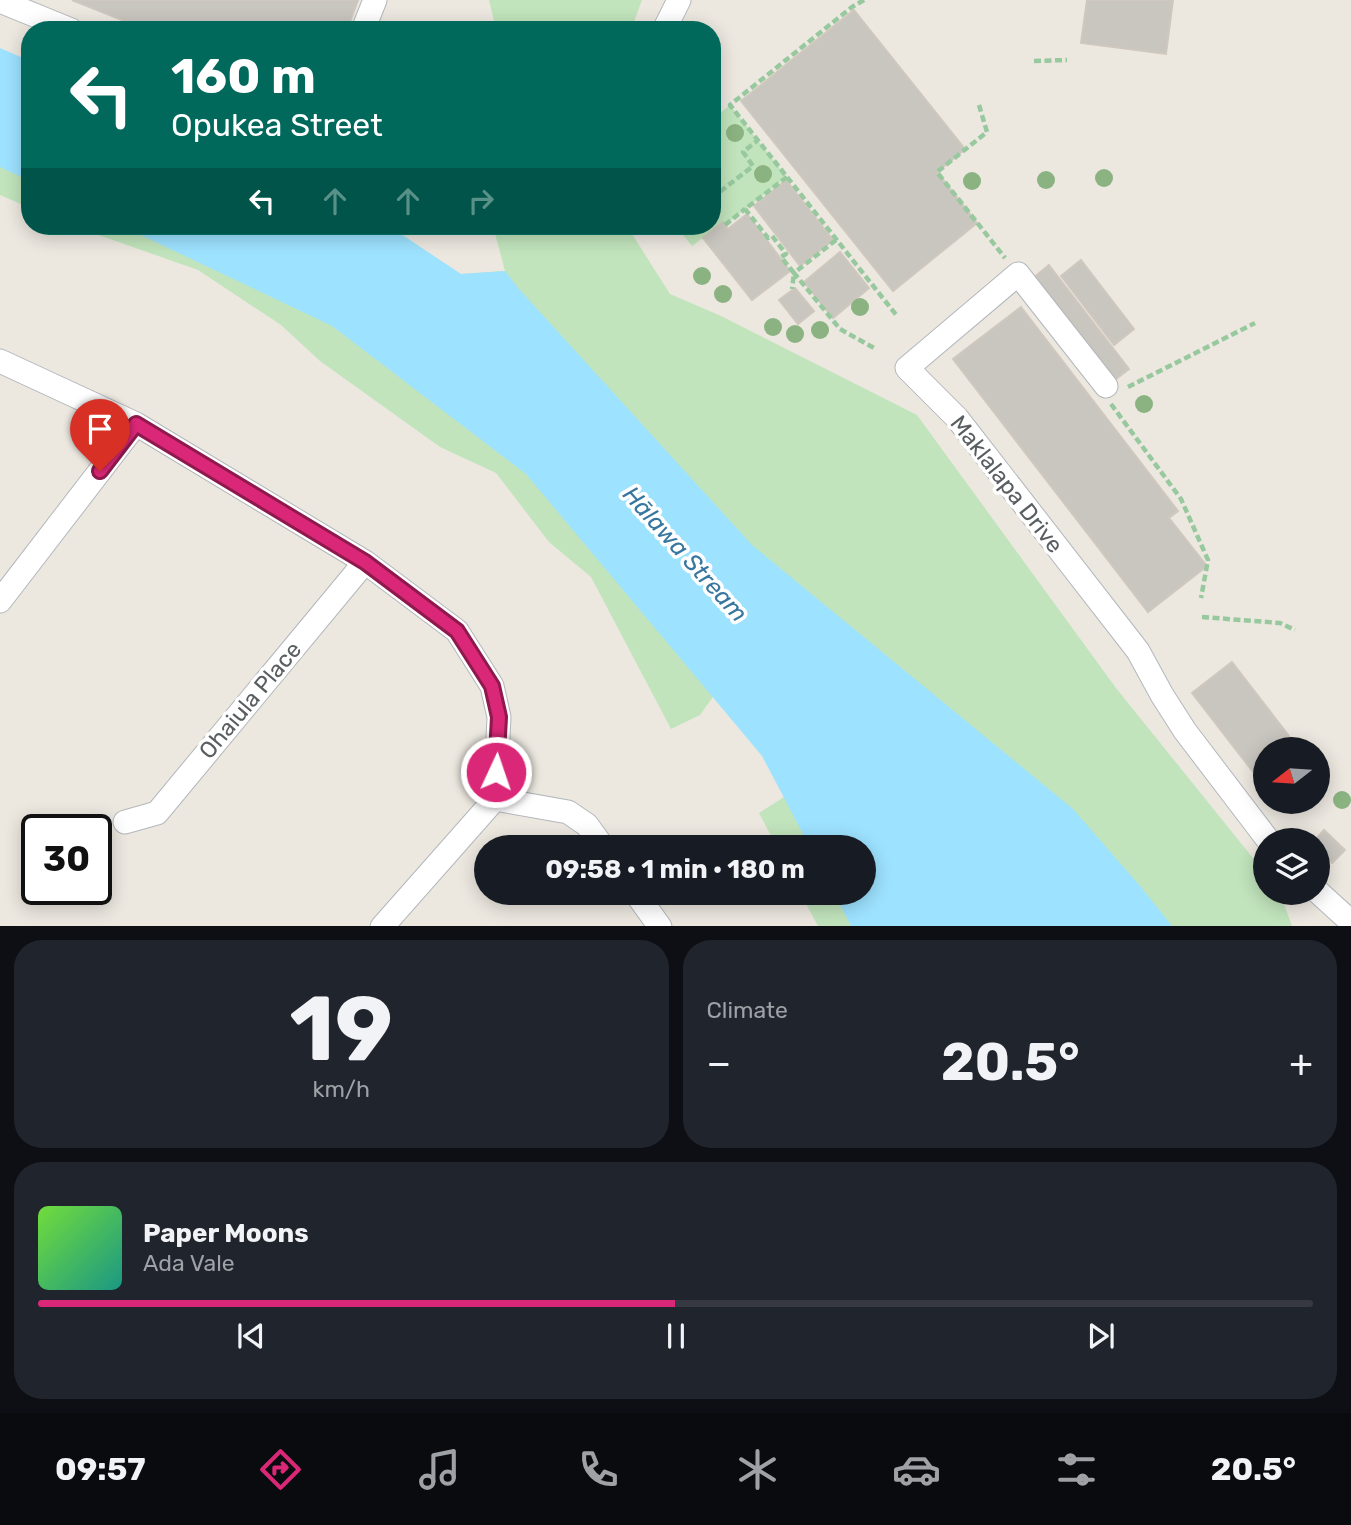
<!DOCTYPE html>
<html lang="en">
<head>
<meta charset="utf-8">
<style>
	:root { --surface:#171b24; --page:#20242c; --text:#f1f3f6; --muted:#9ea1a6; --line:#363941; --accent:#db2777 }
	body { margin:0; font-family:Rubik,sans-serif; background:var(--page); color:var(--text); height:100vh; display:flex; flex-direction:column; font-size:26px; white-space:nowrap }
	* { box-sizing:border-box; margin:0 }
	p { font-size:23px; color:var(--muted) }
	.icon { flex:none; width:38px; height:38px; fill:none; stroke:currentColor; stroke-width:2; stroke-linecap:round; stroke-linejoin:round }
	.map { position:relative; height:926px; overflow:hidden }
	.sheet { display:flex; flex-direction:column; gap:14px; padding:14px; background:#0d0f14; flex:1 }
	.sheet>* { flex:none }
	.banner { position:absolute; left:21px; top:21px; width:700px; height:214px; border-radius:28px; box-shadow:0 4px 18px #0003; background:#00695c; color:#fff; overflow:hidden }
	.needle { width:46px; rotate:253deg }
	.buttons { position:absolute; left:1253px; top:737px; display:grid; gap:14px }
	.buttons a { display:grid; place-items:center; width:77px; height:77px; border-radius:50%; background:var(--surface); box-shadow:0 4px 18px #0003; font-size:35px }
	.speed { position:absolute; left:21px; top:814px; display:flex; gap:14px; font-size:35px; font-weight:700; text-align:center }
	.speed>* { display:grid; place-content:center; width:91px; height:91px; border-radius:50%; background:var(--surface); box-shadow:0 4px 18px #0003; line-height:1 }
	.speed .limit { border:4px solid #111; border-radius:10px; background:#fff; color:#111 }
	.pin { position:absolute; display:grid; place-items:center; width:60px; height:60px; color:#fff; margin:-72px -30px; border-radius:50% 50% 50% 0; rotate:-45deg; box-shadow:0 0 7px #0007 }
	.pin .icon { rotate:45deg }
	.me { position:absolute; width:77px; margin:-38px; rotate:3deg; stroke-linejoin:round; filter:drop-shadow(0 0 5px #0008) }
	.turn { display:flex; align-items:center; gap:24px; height:147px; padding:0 35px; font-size:32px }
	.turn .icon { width:91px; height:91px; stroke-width:2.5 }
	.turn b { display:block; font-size:49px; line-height:60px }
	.lanes { display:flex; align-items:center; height:66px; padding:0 35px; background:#0003; justify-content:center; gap:35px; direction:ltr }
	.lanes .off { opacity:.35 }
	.big { font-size:52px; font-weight:700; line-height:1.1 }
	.sheet .card { flex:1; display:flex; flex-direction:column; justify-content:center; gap:10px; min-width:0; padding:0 24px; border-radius:28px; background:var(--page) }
	.sheet .dial { align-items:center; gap:0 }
	.dial b { font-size:91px; line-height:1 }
	.song { display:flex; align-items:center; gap:21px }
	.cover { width:84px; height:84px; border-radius:10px; background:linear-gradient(135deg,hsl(100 70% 55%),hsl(170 70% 35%)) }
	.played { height:7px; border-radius:4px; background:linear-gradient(90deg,var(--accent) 50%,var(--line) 50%) }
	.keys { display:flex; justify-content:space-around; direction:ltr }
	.heat { display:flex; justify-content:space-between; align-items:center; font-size:38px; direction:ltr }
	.sheet .tiles { flex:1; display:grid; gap:14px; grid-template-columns:1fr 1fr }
	.card:last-child { grid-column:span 2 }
	.trip { position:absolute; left:474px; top:835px; width:402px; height:70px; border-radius:35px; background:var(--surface); box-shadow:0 4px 18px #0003; font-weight:700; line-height:70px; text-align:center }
	.menu { display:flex; height:112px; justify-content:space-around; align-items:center; background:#090b0e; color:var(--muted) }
	.menu .icon { width:49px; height:49px }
	.menu .on { color:var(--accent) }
	.menu b { font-size:32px; color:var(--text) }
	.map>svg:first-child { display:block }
	.green { fill:#c1e4bc }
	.water { fill:#9de2ff }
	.building { fill:#c9c5bf; stroke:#d0c8be; stroke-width:2 }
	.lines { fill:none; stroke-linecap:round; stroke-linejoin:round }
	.minor-casing { stroke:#b3b7bb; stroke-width:25 }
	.path { stroke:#97c89e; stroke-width:4.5; stroke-dasharray:7 3.5; stroke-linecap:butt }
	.minor { stroke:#fff; stroke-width:23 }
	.tree { fill:#8bb281 }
	.route-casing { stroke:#8e194d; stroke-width:18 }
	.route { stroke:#db2777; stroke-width:12 }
	.labels { text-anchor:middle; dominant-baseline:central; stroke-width:7; stroke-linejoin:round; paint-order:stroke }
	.street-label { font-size:23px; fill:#595e61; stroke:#fff }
	.water-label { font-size:24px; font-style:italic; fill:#37779f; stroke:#fff }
</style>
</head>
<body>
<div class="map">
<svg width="1351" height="927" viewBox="0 0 1351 927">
	<rect width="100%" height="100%" fill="#ece8e0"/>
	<!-- green -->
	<path class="green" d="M489 0H642L631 30H496Z
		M712 104 720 113 730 105 787 177 725 225 723 223 692 246 676 226H712Z
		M0 126 30 136V208L0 195Z
		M73 226H191L445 345 723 683 700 715 671 729 591 577 549 542 496 473 440 447 320 361 281 325 198 270Z
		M493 226H627L670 294 721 316 917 415 1116 688 1265 873V892L1280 893 1292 926H1020L461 274 505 271Z
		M795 790 845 814 915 926H818L800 893 864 892V847H777L759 813Z"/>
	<!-- water -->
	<path class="water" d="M0 48 30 61V181L0 167Z
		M122 226H389L461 274 505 271 518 288 752 545 1073 809 1140 886 1172 926H851L834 893 864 892V847H810L762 756 526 474 332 326Z"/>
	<!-- building -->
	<path class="building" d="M72 0H358L347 30H147Z
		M1087 0H1173L1166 54 1081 43Z
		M854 10 965 149 937 172 977 223 893 291 741 101Z
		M786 180 833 240 800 266 754 206Z
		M747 214 790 271 752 300 703 238 723 222 728 229Z
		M840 252 869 288 833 318 804 282Z
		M1081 260 1134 329 1114 345 1061 276Z
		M1049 265 1129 369 1112 382 1032 279Z
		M795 288 814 311 798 324 779 300Z
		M1021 307 1178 511 1169 518 1207 566 1148 612 953 359Z
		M1232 662 1299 749H1265V771L1257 777 1192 693Z
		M1324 830 1345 850 1332 863 1318 849V840H1315Z"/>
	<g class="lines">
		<!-- minor casing -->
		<g class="minor-casing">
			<path id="minor" d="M0 1 71 30
				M363 30 375 0
				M664 30 679 0
				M0 361 136 424 365 562 457 631 492 686 499 717 495 799 568 812 587 825 603 847
				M1106 386 1018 274 907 368 957 418 1138 651 1162 695 1185 731 1268 840
				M0 601 136 424
				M125 822 157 813 365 562
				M635 892 660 927
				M1318 892 1351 922
				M382 927 495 799"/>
		</g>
		<!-- path -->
		<path class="path" d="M864 0 852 7 730 105 897 316
			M1034 61 1067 60
			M979 105 987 132 937 172 1005 258
			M787 177 745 209 768 238 772 236 786 254 781 257 794 273 792 289
			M712 198 753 166 743 152 758 140
			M725 225 745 209
			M676 226H677
			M836 240 794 273 840 329 874 348
			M1128 387 1255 323
			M1111 404 1181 499 1208 560 1201 598
			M1202 617 1280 623 1295 630"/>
		<!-- minor -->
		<use href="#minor" class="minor"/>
	</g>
	<!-- trees -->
	<g class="tree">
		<circle cx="735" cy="133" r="9"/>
		<circle cx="763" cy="174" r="9"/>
		<circle cx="1104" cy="178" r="9"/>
		<circle cx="1046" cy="180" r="9"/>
		<circle cx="972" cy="181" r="9"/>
		<circle cx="702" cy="276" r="9"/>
		<circle cx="723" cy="294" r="9"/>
		<circle cx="860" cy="307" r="9"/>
		<circle cx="773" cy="327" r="9"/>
		<circle cx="820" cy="330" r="9"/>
		<circle cx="795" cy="334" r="9"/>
		<circle cx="1144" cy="404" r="9"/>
		<circle cx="1342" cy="800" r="9"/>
	</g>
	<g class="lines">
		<!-- route casing -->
		<g class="route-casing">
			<path id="route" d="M100 471 136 424 365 562 457 631 492 686 499 717 496 772"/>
		</g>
		<!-- route -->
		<use href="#route" class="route"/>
	</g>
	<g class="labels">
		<!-- street labels -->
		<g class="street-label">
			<text transform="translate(1007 484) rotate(52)">Maklalapa Drive</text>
			<text transform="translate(250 700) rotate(-50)">Ohaiula Place</text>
		</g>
		<!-- water labels -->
		<g class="water-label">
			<text transform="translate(685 554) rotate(48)">Hālawa Stream</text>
		</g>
	</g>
</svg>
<div class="buttons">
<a><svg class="needle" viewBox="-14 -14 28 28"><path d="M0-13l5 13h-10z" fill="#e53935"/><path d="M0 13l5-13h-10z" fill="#9ea1a6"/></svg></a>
<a><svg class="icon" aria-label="layers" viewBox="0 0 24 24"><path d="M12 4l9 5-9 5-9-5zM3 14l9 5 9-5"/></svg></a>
</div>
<div class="speed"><div class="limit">30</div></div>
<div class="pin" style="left:100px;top:471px;background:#d93025"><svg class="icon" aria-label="arrive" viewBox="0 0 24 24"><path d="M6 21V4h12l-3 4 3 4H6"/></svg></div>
<svg class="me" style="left:496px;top:772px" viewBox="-20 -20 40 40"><circle r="17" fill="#db2777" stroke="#fff" stroke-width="3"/><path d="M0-11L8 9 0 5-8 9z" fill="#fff"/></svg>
<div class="trip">09:58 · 1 min · 180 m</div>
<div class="banner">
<div class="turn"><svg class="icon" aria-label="left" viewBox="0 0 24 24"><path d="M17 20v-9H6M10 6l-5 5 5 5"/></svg><div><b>160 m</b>Opukea Street</div></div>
<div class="lanes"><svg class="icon" aria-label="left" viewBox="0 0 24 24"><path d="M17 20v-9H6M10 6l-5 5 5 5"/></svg><svg class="icon off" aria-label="ahead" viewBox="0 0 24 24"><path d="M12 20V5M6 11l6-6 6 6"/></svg><svg class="icon off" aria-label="ahead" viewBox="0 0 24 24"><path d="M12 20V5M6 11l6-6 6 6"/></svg><svg class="icon off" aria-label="right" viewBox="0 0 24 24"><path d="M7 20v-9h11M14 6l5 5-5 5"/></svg></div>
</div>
</div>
<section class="sheet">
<div class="tiles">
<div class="card dial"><b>19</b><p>km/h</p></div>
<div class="card"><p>Climate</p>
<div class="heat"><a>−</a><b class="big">20.5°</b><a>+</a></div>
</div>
<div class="card">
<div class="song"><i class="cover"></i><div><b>Paper Moons</b><p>Ada Vale</p></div></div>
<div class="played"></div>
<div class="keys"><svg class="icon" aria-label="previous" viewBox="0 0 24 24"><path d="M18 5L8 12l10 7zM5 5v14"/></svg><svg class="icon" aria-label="pause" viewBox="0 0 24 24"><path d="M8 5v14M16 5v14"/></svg><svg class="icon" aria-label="next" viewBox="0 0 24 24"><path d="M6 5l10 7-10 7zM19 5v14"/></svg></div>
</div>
</div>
</section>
<nav class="menu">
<b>09:57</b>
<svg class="icon on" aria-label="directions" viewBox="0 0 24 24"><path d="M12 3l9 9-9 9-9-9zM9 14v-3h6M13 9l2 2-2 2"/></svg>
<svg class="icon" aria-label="music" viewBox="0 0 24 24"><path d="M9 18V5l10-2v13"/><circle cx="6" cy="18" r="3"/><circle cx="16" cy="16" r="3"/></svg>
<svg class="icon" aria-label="phone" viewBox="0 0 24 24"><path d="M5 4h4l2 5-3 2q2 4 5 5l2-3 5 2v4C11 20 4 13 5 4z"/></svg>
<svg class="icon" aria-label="climate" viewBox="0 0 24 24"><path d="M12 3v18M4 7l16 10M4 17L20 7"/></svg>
<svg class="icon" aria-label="car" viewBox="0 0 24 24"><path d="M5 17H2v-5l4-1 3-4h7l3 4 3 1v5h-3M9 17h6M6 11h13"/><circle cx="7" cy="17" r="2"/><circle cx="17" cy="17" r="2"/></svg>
<svg class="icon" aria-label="filters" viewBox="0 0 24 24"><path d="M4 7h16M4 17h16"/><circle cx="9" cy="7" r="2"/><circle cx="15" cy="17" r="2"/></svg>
<b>20.5°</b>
</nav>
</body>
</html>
